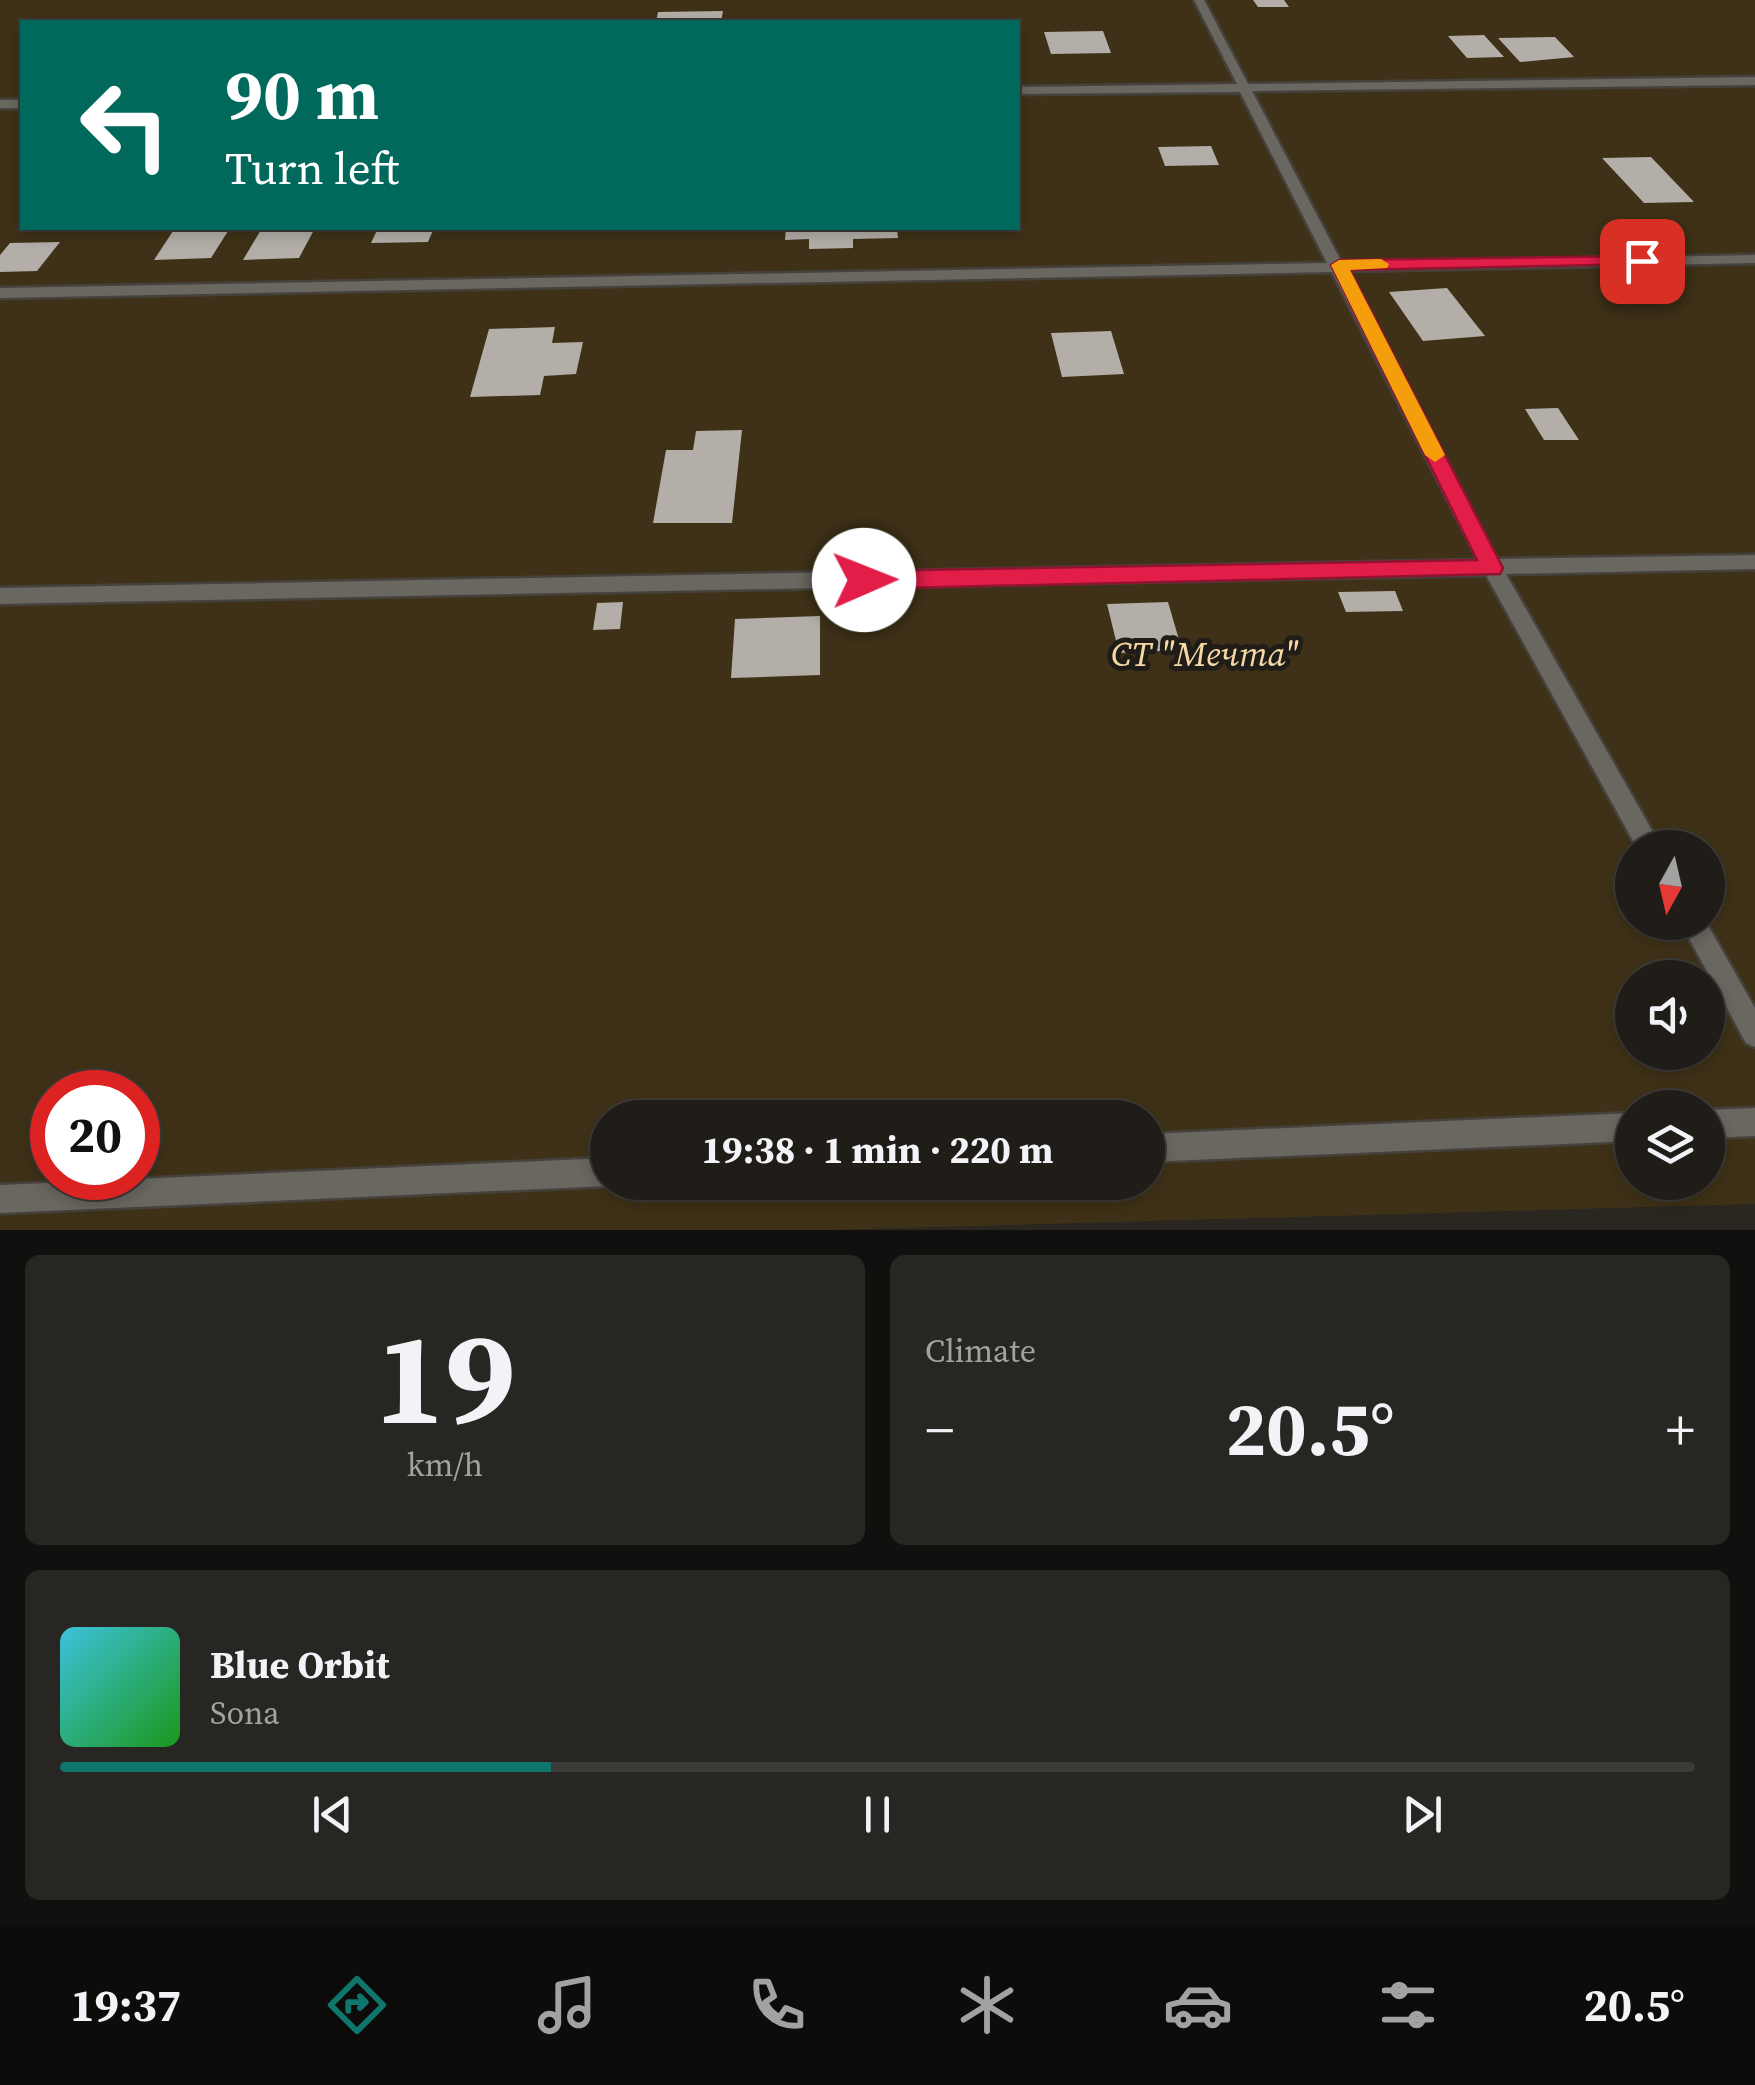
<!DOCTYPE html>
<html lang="en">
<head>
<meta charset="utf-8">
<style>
	:root { --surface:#201d19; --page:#282622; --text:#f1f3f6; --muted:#a2a2a2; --line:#3d3b38; --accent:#0f766e }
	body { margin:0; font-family:"Source Serif 4",serif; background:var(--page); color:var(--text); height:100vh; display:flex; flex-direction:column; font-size:38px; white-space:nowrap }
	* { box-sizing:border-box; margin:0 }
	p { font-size:32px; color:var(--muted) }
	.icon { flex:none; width:55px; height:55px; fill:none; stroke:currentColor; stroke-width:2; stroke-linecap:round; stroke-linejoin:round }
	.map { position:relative; height:1230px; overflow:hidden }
	.details { display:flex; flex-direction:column; gap:25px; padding:25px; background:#12100e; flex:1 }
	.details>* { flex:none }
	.banner { position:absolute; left:20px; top:20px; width:1000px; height:210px; border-radius:0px; box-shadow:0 5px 15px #0003,0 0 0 2px var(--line); background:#00695c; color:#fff; overflow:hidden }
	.needle { width:65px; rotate:188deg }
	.buttons { position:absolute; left:1615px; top:830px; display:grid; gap:20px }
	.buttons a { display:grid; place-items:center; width:110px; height:110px; border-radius:50%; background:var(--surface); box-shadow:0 5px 15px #0003,0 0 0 2px var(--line); font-size:50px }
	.speed { position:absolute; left:30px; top:1070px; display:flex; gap:20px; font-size:50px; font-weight:700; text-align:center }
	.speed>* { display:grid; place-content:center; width:130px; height:130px; border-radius:50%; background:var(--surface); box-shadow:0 5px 15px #0003,0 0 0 2px var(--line); line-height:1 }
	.speed .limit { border:15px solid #d22; background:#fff; color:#111 }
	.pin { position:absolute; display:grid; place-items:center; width:85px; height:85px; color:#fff; margin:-42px; border-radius:20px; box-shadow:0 5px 15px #0006 }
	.me { position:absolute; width:110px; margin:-55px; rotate:89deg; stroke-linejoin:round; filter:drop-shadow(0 0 8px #0008) }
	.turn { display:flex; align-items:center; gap:35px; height:210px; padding:0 40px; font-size:45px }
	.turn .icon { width:130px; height:130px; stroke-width:2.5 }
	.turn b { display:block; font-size:70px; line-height:85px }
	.big { font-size:75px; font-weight:700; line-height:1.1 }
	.details .tile { flex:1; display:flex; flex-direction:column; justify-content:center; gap:15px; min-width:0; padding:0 35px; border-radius:15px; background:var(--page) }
	.details .dial { align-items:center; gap:0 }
	.dial b { font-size:130px; line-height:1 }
	.song { display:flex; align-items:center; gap:30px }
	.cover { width:120px; height:120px; border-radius:15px; background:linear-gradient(135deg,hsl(190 70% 55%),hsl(120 70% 35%)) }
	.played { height:10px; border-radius:5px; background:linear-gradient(90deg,var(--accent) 30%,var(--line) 30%) }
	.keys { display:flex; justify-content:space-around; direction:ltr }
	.heat { display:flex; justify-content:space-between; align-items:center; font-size:55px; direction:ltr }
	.details .tiles { flex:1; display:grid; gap:25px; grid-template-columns:1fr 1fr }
	.tile:last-child { grid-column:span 2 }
	.trip { position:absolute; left:590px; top:1100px; width:575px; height:100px; border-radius:50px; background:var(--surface); box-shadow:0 5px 15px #0003,0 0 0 2px var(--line); font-weight:700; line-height:100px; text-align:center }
	.tab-bar { display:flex; height:160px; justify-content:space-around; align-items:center; background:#0d0c0a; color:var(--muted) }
	.tab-bar .icon { width:70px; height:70px }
	.tab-bar .current { color:var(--accent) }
	.tab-bar b { font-size:45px; color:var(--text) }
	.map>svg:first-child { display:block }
	.green { fill:#3e3117; fill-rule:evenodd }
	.building { fill:#b3aea7 }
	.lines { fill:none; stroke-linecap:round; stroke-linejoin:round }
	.service-casing { stroke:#45423d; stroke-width:5 }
	.service { fill:#6a6760; fill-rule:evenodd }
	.route { fill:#e11d48; stroke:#92132f; stroke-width:2.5 }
	.slow { fill:#f59e0b }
	.labels { text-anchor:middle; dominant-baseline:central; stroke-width:10; stroke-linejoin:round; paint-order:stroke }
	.park-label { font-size:35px; font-style:italic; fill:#f5d8a3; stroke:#201d18 }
</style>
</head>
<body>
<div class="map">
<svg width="1755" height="1230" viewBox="0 0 1755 1230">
	<rect width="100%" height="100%" fill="#2a2721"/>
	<!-- green -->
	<path class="green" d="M0 0H1755V1204L831 1230H0ZM22 22H1018V228H22ZM1632 848H1708V922H1632ZM1632 978H1708V1052H1632ZM52 1092H138V1178H52ZM1632 1108H1708V1182H1632ZM608 1118H1148V1182H608Z"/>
	<!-- building -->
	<path class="building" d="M1253 0H1284L1289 7H1258Z
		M723 11 721 22H656L658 12Z
		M1103 31 1111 53 1051 54 1044 32Z
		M1484 35 1504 57 1467 58 1448 36Z
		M1555 37 1574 57 1520 62 1498 38Z
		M1211 146 1219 165 1165 166 1158 147Z
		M1651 157 1694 202 1644 203 1602 158Z
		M175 228H230L211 258 154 260Z
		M262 228H315L299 258 243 260Z
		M378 228H434L428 242 371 243Z
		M786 228H897L898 238 853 239V248L809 249V239L785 240Z
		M60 242 37 271 0 272V255L10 243Z
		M1447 288 1485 336 1423 341 1389 292Z
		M555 327 552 343 583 342 576 374 544 376 540 395 470 397 489 329Z
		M1111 331 1124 374 1062 377 1051 333Z
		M1558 408 1579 440H1544L1525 409Z
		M742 430 732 523H653L666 450H693L696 431Z
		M1395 591 1403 611 1346 612 1338 592Z
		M623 602 620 629 593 630 597 603Z
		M1168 602 1182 650 1119 653 1107 604Z
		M820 616V675L731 678 735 619Z"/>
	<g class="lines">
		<!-- service casing -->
		<g class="service-casing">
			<path id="service" d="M1194 0H1204L1248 84 1755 77V85L1252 91 1342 263 1755 255V263L1346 271 1497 559 1755 555V569L1506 574 1662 848H1637L1486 575 0 604V588L1478 560 1332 272 0 298V288L1327 263 1240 92 1018 94V87L1237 84Z
				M0 100H22V108H0Z
				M1680 922H1706L1755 1008V1047L1746 1043Z
				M1755 1108V1136L1708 1138V1110Z
				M1632 1113V1141L1148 1162V1134Z
				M608 1158V1182H617L608 1186 0 1213V1185Z"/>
		</g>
		<!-- service -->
		<use href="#service" class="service"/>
	</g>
	<!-- route -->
	<path class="route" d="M1642 256 1648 257V264L1350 270 1503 568 1500 574 864 589 853 580 864 571 1477 560 1331 265 1339 260Z"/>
	<!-- slow -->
	<path class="slow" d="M1381 259 1389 264 1387 268 1350 270 1445 455 1435 462 1425 455 1331 265 1339 260Z"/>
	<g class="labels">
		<!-- park labels -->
		<g class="park-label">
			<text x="1205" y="654">СТ "Мечта"</text>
		</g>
	</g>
</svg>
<div class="buttons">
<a><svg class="needle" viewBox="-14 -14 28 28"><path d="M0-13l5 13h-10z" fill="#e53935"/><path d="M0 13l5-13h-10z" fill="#a2a2a2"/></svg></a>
<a><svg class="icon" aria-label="sound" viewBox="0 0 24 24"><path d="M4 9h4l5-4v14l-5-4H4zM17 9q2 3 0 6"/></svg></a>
<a><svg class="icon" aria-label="layers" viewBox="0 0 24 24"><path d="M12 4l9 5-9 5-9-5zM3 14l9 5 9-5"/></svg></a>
</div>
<div class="speed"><div class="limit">20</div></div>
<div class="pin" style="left:1642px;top:261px;background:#d93025"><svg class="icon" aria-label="arrive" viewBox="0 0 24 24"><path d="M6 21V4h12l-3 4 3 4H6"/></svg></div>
<svg class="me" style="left:864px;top:580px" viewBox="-20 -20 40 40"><circle r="19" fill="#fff"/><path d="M0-13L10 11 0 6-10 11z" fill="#e11d48"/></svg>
<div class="trip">19:38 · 1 min · 220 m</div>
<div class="banner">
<div class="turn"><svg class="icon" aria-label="left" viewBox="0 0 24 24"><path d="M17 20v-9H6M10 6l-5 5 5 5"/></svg><div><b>90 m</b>Turn left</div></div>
</div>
</div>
<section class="details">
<div class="tiles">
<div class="tile dial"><b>19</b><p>km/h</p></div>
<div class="tile"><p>Climate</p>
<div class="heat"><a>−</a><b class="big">20.5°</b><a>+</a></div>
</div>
<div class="tile">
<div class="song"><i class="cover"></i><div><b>Blue Orbit</b><p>Sona</p></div></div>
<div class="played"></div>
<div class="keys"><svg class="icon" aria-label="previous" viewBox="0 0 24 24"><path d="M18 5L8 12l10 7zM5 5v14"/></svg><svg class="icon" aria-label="pause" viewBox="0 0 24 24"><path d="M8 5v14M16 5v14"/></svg><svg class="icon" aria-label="next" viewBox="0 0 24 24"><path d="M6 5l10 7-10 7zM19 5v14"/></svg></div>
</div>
</div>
</section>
<nav class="tab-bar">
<b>19:37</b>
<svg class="icon current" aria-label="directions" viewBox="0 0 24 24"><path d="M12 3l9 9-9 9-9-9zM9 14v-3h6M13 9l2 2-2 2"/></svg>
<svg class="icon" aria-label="music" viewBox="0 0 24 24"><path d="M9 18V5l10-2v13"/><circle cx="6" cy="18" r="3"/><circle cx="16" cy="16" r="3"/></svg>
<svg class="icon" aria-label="phone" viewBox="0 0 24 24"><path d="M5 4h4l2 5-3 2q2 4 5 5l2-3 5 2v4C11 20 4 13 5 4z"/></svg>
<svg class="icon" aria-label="climate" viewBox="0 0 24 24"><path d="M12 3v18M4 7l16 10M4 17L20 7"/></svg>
<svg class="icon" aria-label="car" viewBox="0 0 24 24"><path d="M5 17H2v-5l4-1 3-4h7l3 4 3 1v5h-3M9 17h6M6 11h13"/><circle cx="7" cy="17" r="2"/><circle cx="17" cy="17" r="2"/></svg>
<svg class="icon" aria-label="filters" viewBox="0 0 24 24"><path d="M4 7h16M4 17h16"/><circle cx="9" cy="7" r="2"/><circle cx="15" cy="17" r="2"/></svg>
<b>20.5°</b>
</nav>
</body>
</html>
